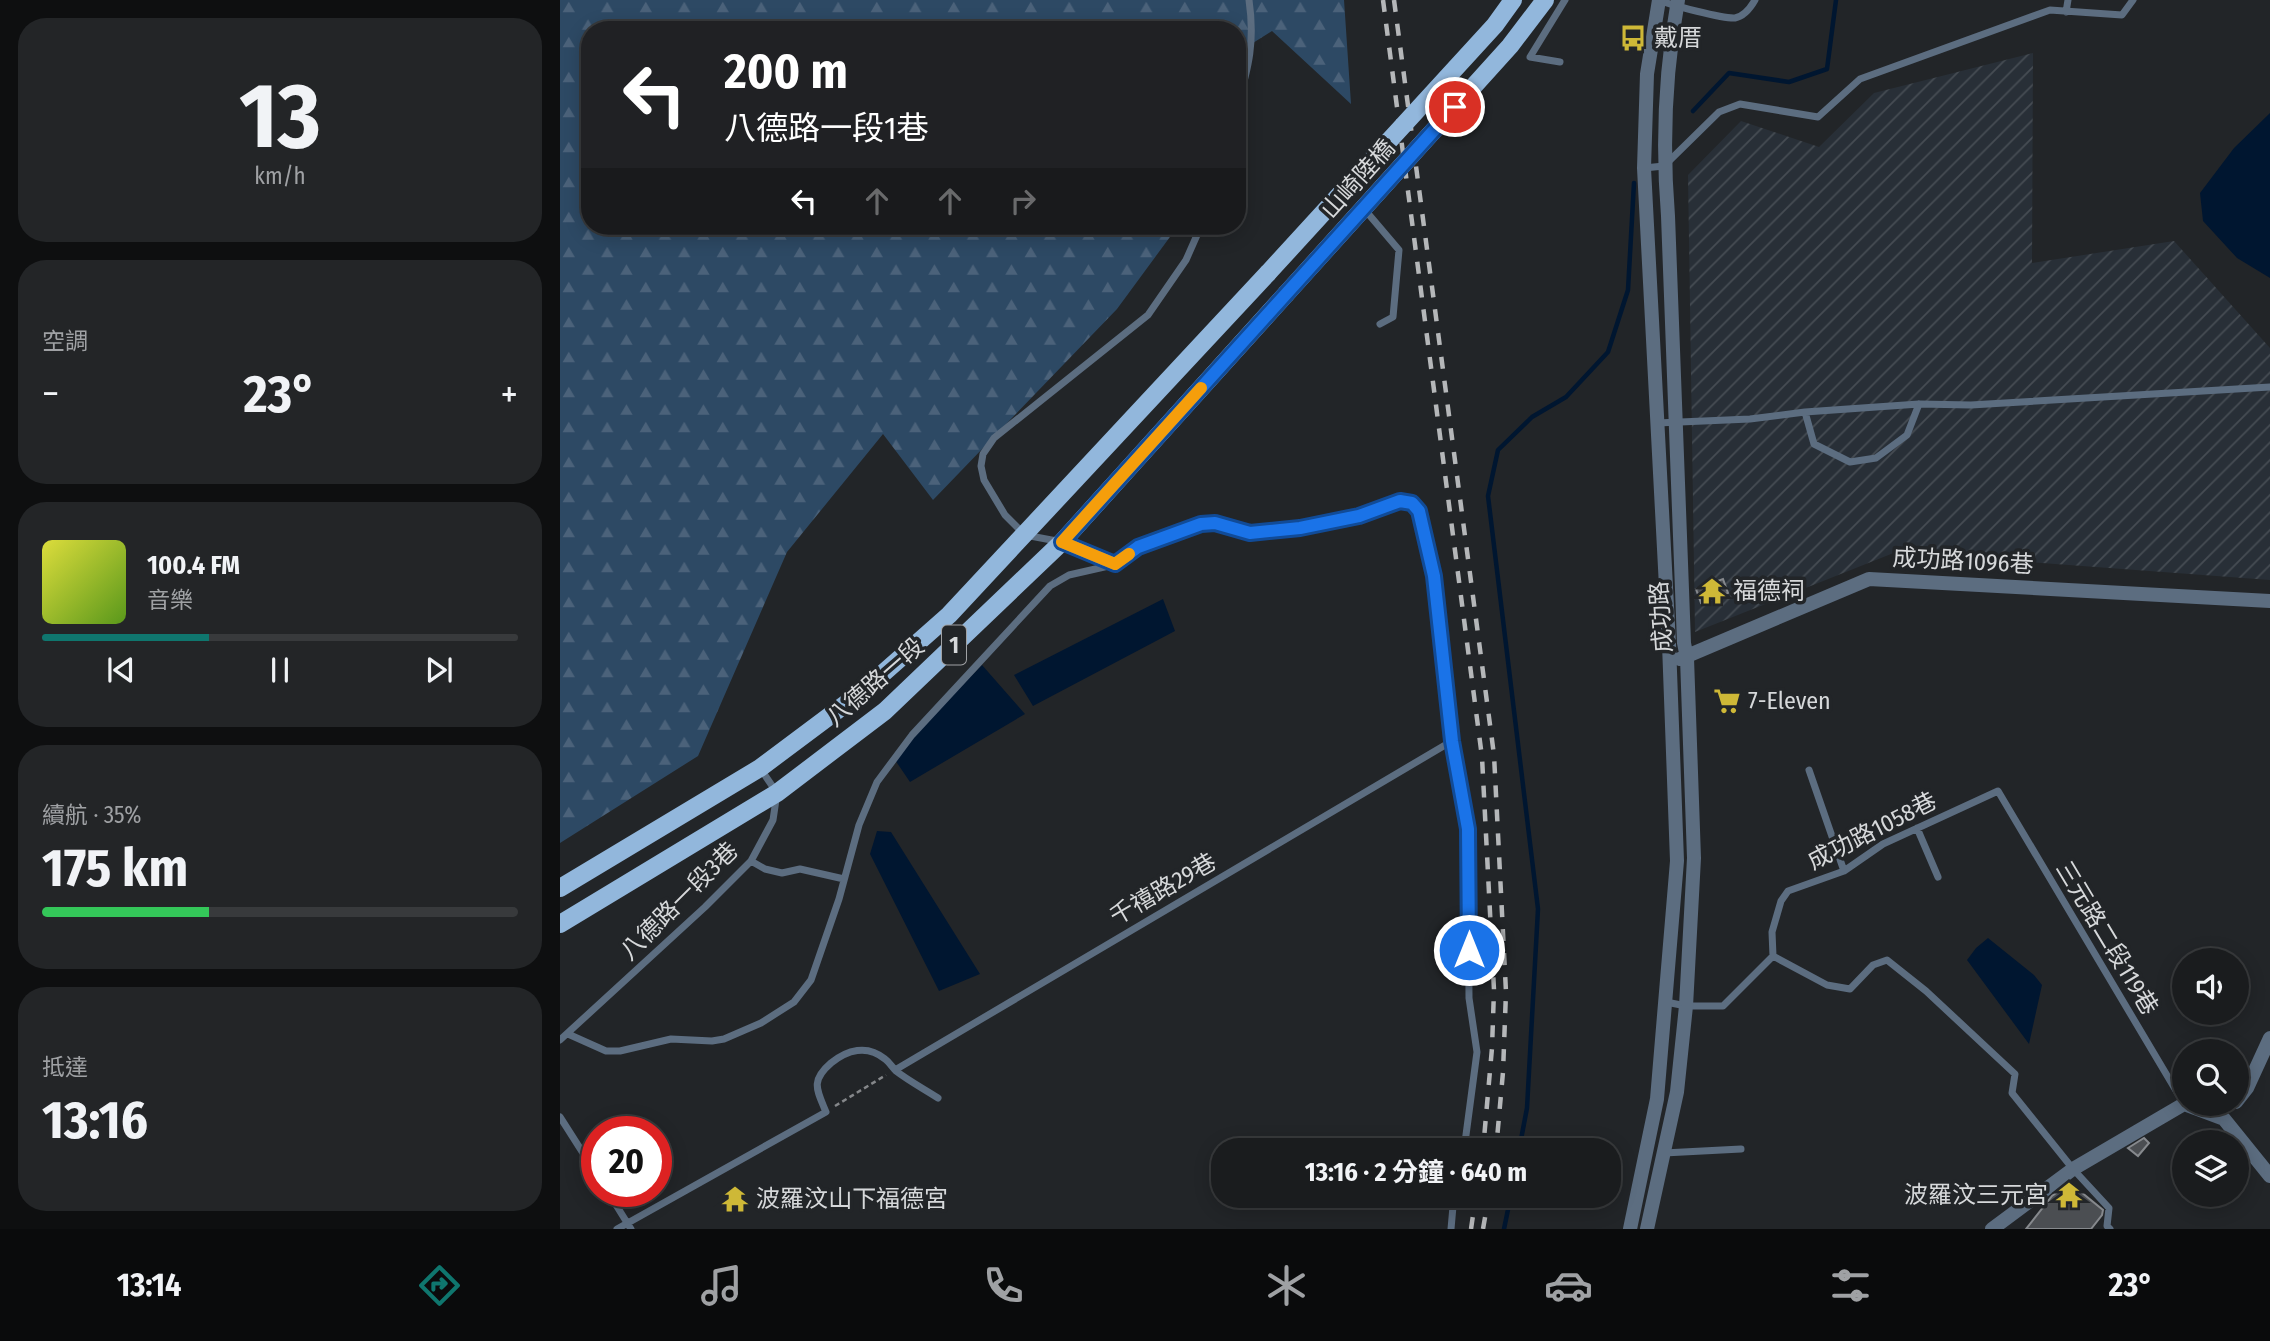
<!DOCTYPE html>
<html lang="zh-TW">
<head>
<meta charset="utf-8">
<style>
	:root { --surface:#1a1c1e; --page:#232527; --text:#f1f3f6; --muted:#9fa1a4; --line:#383a3c; --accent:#0f766e }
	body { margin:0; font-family:"Fira Sans Condensed","Noto Sans TC",sans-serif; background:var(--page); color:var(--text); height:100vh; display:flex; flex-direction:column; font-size:26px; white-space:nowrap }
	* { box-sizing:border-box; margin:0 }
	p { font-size:23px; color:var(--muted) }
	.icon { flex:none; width:38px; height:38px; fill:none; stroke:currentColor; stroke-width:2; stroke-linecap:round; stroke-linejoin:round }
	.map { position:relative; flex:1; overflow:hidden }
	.drawer { display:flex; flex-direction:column; gap:18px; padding:18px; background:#0e0f10; width:560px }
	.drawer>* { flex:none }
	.top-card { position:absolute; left:21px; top:21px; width:665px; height:214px; border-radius:28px; box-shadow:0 4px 18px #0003,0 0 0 2px var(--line); background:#202124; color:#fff; overflow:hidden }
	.controls { position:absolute; left:1612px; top:948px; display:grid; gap:14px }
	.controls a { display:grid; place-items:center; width:77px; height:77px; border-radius:50%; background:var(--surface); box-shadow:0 4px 18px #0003,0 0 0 2px var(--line); font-size:35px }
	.speed { position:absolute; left:21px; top:1116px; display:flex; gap:14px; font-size:35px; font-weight:700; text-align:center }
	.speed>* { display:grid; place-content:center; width:91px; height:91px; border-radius:50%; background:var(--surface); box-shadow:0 4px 18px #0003,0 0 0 2px var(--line); line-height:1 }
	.speed .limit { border:10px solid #d22; background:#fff; color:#111 }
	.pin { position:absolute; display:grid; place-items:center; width:60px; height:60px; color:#fff; margin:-30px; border:4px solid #fff; border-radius:50%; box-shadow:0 2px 7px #0007 }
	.me { position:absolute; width:77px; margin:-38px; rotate:0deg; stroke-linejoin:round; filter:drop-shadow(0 0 5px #0008) }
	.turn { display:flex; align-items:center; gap:24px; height:147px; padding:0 28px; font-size:32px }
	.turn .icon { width:91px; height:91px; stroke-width:2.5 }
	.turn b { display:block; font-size:49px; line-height:60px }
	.lanes { display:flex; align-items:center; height:66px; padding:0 28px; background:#0003; justify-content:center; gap:35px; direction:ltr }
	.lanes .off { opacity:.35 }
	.big { font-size:52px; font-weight:700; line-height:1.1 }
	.drawer .tile { flex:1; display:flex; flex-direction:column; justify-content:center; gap:10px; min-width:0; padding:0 24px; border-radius:28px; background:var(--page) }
	.drawer .dial { align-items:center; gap:0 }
	.dial b { font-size:91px; line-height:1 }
	.song { display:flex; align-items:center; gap:21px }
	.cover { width:84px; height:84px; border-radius:10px; background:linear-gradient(135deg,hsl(60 70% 55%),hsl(90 70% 35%)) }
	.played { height:7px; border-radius:4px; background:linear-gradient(90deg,var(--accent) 35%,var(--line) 35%) }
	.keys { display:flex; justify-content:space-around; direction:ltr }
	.heat { display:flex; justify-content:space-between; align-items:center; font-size:38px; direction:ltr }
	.charge { height:10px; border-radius:5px; background:linear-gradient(90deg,#34c759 35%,var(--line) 0) }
	.trip { position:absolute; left:651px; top:1138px; width:410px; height:70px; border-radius:28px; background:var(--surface); box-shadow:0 4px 18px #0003,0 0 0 2px var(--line); font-weight:700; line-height:70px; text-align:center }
	.dock { display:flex; height:112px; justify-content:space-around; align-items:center; background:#0a0b0c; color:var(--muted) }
	.dock .icon { width:49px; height:49px }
	.dock .active { color:var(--accent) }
	.dock b { font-size:32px; color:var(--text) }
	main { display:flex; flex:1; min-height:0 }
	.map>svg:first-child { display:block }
	.industrial { fill:url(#industrial-furrows) }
	.forest { fill:url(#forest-firs) }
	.water { fill:#001630 }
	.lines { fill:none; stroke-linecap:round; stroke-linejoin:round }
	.stream { stroke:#001630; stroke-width:4.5 }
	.building { fill:#4b4e52; stroke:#86898d; stroke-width:2 }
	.path { stroke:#85878a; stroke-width:2.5; stroke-dasharray:5 3.5; stroke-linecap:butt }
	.service { stroke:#5c6d80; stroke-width:7 }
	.minor { stroke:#5c6d80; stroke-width:14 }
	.tertiary { stroke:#5c6d80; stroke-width:14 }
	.primary { stroke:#92b7dc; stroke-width:18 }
	.rail { stroke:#b5b7b9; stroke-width:4.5; stroke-dasharray:12 12; stroke-linecap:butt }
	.primary-bridge { stroke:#92b7dc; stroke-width:18 }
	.route-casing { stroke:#114b97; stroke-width:18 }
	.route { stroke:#1a73e8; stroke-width:12 }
	.slow { stroke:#f59e0b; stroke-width:12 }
	.labels { text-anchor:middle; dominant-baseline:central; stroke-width:7; stroke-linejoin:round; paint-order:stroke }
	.shield { fill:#222528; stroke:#a0a2a5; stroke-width:2 }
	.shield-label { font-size:23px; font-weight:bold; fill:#d6d8da }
	.poi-label { font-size:24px; fill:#d6d8da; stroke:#222528; text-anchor:start }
	.street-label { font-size:24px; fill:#d6d8da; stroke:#222528 }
</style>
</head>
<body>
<main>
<section class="drawer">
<div class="tile dial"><b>13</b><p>km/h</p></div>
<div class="tile"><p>空調</p>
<div class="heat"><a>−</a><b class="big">23°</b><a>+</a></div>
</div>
<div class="tile">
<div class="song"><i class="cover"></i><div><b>100.4 FM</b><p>音樂</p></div></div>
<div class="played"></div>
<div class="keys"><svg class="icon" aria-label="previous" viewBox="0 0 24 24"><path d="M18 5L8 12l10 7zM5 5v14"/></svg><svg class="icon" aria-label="pause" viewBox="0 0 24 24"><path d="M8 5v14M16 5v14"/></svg><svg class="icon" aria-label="next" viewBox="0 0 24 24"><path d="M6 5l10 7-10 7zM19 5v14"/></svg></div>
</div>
<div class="tile"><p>續航 · 35%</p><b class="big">175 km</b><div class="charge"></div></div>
<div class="tile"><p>抵達</p><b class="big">13:16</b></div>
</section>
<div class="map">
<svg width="1710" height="1229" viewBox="0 0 1710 1229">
	<defs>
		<pattern id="industrial-furrows" width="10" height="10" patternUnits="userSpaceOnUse" patternTransform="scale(1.75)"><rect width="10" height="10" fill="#282f37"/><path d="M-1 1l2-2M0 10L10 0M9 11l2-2" fill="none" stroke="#464c53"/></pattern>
		<pattern id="forest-firs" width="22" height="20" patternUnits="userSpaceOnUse" patternTransform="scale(1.75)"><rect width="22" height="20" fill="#2d4964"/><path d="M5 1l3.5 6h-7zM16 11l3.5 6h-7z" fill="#4b627a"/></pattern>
	</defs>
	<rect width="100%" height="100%" fill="#222528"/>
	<!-- industrial -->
	<path class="industrial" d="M1473 53 1472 263 1614 241 1710 348V580L1336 552 1135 632 1128 175 1181 121 1259 147 1314 93Z"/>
	<!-- forest -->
	<path class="forest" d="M0 0H784L791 104 712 31 677 53V30H30V226H618L557 309 373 500 323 434 227 552 138 756 0 843Z"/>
	<!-- water -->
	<path class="water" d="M1710 113V278L1677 258 1643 221 1640 193 1674 148Z
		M603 599 615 631 473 706 454 675Z
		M422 665 465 714 350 782 333 757Z
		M317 831 331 832 420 974 379 991 310 854Z
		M1428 938 1474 975 1482 985 1469 1044 1407 960 1416 948Z"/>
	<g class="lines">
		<!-- stream -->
		<path class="stream" d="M1133 111 1169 73 1229 82 1267 69 1276 0
			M959 1150 967 1108 978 909 928 496 938 450 972 417 1006 397 1048 352 1068 290 1074 183
			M944 1229 951 1195"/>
	</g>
	<!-- building -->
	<path class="building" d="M1163 579 1168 593 1141 603 1136 589Z
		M1584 1138 1589 1143 1578 1156 1568 1148Z
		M1510 1183 1543 1210 1542 1215 1531 1229H1466L1492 1196Z"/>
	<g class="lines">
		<!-- path -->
		<path class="path" d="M275 1106 326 1075"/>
		<!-- service -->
		<path class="service" d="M1099 0C1110 5 1164 19 1175 18 1185 16 1191 7 1195 0
			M1506 12 1508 0
			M1000 62 970 57 1005 0
			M677 106C689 67 695 41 689 0
			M1084 168 1104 166 1159 112 1180 104 1258 117 1300 79 1490 10 1562 15 1573 0
			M805 210 839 250 833 317 820 324
			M641 226 626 260 588 315 434 438 423 454 421 466 424 480 445 515 465 535 502 542 555 564 578 547 641 524 655 523 689 533 740 528 799 516 840 501 852 503 859 511 874 576 892 741 908 829 909 998 917 1052 904 1150
			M1245 412 1254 444 1290 462 1316 458 1347 435 1359 404
			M1097 423 1190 419 1245 412 1359 404 1411 405 1710 387
			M1249 770 1284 871
			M1357 828 1378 877
			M191 861 205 869 222 873 240 869 284 879
			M1213 956 1267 985 1290 989 1313 965 1327 960 1366 991 1455 1074 1452 1093 1513 1169 1549 1208 1547 1226 1550 1229
			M1106 1002 1126 1006H1163L1213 956 1212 932 1221 901 1228 891 1284 871 1323 844 1438 791 1624 1104
			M8 1034 46 1051H60L111 1039 152 1041 164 1039 201 1023 234 1002 251 980 279 899 299 825 317 782 352 735 490 586 509 575 553 565
			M0 1040 145 907 191 861 213 820 217 793 200 768
			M335 1070 892 741
			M0 1117 37 1175
			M1104 1153 1181 1149
			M48 1192 71 1229
			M57 1229 266 1112C257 1090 250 1081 271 1063 287 1050 307 1044 325 1059 329 1062 332 1067 336 1071 349 1081 364 1089 378 1098
			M891 1229 894 1195"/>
		<!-- minor -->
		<path class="minor" d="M1676 1102 1687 1088 1710 1038
			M1432 1229 1513 1169 1624 1104 1664 1119 1710 1176"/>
		<!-- tertiary -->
		<path class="tertiary" d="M1120 659 1309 579 1710 601
			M1070 1229 1097 1099 1117 861 1109 644 1084 168 1087 74 1099 0
			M1087 1229 1117 1092 1126 1006 1134 858 1127 658 1124 643 1108 216C1102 143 1105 72 1118 0"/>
		<!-- primary -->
		<path class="primary" d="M0 888 200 768 303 691 389 615 708 273
			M0 924 217 793 325 711 502 542 726 294"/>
		<!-- rail -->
		<path class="rail" d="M823 0 922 757 934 990 932 1048 923 1150
			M834 0 934 755 946 992 943 1072 936 1150
			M911 1229 916 1195
			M923 1229 929 1195"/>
		<!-- primary-bridge -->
		<path class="primary-bridge" d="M708 273 935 25 953 0
			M726 294 950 46 985 0"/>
	</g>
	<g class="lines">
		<!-- route casing -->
		<g class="route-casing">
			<path id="route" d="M895 107 502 542 555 564 578 547 641 524 655 523 690 533 740 528 799 516 840 501 852 503 859 511 874 576 892 741 908 829 909 950"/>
		</g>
		<!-- route -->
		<use href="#route" class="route"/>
		<!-- slow -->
		<path class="slow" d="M569 554 555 564 502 542 641 388"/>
	</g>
	<!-- icons -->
	<defs>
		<g id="bus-bare" transform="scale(2.1)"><path d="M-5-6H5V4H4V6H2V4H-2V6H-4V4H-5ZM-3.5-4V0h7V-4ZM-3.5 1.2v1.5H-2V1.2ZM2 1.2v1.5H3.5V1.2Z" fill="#ceb837" stroke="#222528" stroke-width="2.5" paint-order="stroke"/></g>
		<g id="temple-bare" transform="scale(2.1)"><path d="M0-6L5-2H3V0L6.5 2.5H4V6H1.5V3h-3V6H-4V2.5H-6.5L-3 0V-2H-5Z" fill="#ceb837" stroke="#222528" stroke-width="2.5" paint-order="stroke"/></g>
		<g id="supermarket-bare" transform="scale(2.1)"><path d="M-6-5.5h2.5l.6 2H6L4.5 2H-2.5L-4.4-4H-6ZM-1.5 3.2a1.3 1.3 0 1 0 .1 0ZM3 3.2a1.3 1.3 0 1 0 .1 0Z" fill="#ceb837" stroke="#222528" stroke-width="2.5" paint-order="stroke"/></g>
	</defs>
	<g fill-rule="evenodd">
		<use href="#bus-bare" x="1073" y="38"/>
		<use href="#temple-bare" x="1152" y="591"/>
		<use href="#supermarket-bare" x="1167" y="701"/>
		<use href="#temple-bare" x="1509" y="1195"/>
		<use href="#temple-bare" x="175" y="1199"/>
	</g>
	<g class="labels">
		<!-- shield labels -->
		<rect class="shield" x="382" y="625.5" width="24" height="39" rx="5"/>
		<g class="shield-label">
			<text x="394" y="645">1</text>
		</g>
		<!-- poi labels -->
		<g class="poi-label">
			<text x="1094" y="38">戴厝</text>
			<text x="1173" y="591">福德祠</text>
			<text x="1188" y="701">7-Eleven</text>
			<text x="1488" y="1195" text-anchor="end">波羅汶三元宮</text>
			<text x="196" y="1199">波羅汶山下福德宮</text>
		</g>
		<!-- street labels -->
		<g class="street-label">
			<text transform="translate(798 179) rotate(-48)">山崎陸橋</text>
			<text transform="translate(1403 561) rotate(3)">成功路1096巷</text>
			<text transform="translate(1101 617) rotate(-94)">成功路</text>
			<text transform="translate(315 682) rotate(-41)">八德路一段</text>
			<text transform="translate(1312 831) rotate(-27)">成功路1058巷</text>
			<text transform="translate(603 889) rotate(-30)">千禧路29巷</text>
			<text transform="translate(119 901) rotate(-45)">八德路一段3巷</text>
			<text transform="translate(1547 938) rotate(59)">三元路二段119巷</text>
		</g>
	</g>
</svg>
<div class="controls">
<a><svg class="icon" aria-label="sound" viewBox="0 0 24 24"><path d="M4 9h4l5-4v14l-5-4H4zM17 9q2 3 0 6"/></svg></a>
<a><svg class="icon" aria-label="search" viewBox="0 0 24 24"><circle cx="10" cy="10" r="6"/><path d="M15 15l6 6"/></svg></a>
<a><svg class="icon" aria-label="layers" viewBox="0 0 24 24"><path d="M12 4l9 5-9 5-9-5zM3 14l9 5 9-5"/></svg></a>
</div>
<div class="speed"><div class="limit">20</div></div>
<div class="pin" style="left:895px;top:107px;background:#d93025"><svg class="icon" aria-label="arrive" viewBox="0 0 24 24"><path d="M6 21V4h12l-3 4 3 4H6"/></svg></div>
<svg class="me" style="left:909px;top:950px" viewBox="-20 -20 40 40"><circle r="17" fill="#1a73e8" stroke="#fff" stroke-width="3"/><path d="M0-11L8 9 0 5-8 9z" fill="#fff"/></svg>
<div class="trip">13:16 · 2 分鐘 · 640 m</div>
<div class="top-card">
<div class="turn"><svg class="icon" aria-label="left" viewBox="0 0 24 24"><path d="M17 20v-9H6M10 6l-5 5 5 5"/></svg><div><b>200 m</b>八德路一段1巷</div></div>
<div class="lanes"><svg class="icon" aria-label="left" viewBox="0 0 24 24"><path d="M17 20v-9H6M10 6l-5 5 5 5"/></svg><svg class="icon off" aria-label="ahead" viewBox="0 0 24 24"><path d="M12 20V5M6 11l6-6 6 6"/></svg><svg class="icon off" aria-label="ahead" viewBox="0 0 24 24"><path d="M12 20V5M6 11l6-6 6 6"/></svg><svg class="icon off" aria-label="right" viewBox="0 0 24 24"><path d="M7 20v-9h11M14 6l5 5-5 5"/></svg></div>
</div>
</div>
</main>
<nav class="dock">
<b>13:14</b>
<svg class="icon active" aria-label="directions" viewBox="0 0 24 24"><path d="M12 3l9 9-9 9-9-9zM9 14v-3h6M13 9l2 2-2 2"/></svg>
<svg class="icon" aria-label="music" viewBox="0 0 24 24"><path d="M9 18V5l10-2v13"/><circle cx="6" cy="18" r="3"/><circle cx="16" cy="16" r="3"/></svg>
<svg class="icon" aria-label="phone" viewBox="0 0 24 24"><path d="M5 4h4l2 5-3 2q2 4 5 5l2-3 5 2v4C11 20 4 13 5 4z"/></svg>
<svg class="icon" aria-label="climate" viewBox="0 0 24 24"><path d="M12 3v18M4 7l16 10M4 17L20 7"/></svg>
<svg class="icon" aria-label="car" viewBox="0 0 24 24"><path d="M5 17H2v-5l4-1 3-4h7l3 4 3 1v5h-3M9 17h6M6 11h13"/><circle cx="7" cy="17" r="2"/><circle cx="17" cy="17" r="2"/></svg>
<svg class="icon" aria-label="filters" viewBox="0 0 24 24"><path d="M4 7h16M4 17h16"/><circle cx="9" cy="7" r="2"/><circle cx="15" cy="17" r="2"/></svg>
<b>23°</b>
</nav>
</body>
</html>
